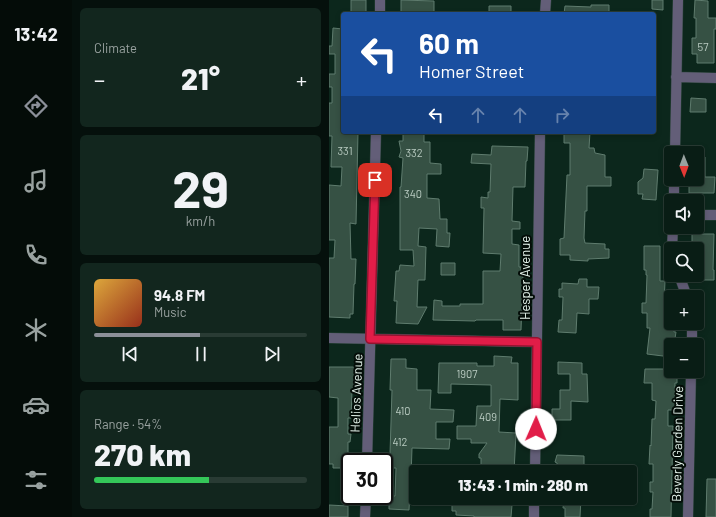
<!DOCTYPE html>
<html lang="en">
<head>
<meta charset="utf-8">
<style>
	:root { --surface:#091d15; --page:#12261e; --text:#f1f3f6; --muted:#99a2a0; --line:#293b34; --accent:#8c9099 }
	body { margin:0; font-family:Barlow,sans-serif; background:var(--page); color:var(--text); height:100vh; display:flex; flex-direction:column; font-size:15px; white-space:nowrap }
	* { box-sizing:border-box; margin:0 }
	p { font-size:13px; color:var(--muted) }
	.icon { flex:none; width:22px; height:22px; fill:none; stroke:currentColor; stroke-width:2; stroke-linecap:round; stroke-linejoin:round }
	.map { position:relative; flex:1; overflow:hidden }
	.side { display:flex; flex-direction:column; gap:8px; padding:8px; background:#05100c; width:257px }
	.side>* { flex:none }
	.guide { position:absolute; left:12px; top:12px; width:315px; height:122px; border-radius:4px; box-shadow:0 2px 6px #0003,0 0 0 1px var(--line); background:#1a4fa0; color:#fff; overflow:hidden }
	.needle { width:26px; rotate:179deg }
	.fabs { position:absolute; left:335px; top:146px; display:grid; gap:8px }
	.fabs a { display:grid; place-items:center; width:40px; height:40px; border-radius:4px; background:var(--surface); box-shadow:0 2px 6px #0003,0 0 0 1px var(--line); font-size:20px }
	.speed { position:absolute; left:12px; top:453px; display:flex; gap:8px; font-size:20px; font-weight:700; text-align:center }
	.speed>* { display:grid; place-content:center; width:52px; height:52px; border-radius:50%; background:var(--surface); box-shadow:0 2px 6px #0003,0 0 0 1px var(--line); line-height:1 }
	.speed .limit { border:2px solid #111; border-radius:6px; background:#fff; color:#111 }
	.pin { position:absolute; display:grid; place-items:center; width:34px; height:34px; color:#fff; margin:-17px; border-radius:8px; box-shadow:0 2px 6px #0006 }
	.me { position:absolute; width:44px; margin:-22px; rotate:1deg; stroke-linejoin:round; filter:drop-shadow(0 0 3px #0008) }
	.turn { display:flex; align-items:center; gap:14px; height:84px; padding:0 12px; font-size:18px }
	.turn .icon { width:52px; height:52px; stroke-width:2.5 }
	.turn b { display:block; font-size:28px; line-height:34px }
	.lanes { display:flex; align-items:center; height:38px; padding:0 12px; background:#0003; justify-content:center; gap:20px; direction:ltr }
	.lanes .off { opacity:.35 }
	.big { font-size:30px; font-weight:800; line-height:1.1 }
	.side .widget { flex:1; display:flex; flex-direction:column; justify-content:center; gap:6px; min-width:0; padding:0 14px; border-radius:6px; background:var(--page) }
	.side .dial { align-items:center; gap:0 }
	.dial b { font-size:52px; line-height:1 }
	.song { display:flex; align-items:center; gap:12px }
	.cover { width:48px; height:48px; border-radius:6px; background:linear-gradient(135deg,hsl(40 70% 55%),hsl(10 70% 35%)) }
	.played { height:4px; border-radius:2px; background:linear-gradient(90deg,var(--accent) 50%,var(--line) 50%) }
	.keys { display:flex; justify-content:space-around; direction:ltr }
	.heat { display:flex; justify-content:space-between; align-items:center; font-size:22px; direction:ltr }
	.charge { height:6px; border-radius:3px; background:linear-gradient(90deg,#34c759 54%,var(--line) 0) }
	.trip { position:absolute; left:80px; top:465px; width:228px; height:40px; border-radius:4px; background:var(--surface); box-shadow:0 2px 6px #0003,0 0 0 1px var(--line); font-weight:800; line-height:40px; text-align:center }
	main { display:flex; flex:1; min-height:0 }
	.dock { display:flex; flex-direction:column; width:72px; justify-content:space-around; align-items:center; background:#040c08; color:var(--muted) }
	.dock .icon { width:28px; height:28px }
	.dock .active { color:var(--accent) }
	.dock b { font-size:18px; color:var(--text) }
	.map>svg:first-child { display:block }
	.building { fill:#365144; stroke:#5f7c6e }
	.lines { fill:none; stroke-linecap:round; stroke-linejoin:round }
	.minor-casing { stroke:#2a4339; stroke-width:11 }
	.minor { stroke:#635e78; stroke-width:10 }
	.route-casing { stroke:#92132f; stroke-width:10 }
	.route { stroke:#e11d48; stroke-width:7 }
	.labels { text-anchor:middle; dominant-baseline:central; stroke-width:4; stroke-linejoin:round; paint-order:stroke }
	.number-label { font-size:11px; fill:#b8cac0 }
	.street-label { font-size:13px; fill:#e3f2ea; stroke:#040d08 }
</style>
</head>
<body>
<main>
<nav class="dock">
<b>13:42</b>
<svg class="icon active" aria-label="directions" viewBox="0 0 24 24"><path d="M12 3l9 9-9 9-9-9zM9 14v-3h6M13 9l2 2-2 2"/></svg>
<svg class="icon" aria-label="music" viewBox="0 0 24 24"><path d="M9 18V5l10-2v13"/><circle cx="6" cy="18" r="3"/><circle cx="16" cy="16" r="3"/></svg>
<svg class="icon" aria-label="phone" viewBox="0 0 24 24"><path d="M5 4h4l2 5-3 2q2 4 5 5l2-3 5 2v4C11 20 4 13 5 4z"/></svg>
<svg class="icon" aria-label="climate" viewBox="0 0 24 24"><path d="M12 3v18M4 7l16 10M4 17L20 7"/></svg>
<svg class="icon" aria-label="car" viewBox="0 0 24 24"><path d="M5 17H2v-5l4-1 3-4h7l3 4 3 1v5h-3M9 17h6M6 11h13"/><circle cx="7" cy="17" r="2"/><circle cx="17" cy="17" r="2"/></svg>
<svg class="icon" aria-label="filters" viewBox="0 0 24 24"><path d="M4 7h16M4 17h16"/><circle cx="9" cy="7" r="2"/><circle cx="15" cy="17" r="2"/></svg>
</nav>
<section class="side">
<div class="widget"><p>Climate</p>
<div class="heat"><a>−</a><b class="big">21°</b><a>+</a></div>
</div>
<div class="widget dial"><b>29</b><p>km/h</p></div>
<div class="widget">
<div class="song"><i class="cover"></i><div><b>94.8 FM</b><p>Music</p></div></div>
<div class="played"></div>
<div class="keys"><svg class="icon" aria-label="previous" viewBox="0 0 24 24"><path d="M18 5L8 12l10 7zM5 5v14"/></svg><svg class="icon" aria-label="pause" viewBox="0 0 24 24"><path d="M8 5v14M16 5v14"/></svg><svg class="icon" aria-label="next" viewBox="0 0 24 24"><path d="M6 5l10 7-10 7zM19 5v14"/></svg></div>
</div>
<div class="widget"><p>Range · 54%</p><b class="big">270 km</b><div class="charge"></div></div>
</section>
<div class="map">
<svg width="387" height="517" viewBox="0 0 387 517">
	<rect width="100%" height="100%" fill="#0c271c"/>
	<!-- building -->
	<path class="building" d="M22 0H37V14H22Z
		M72 0 105 1V14H72Z
		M323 0H334V10L323 9Z
		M366 0 379 1V18H387V29H385V63H368V54H363V38H367V18H365Z
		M262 5H280V14H235L236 6 262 7Z
		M160 6H182V14H160Z
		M4 28 14 29V132H29L27 224 21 223 22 259H27L26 284H25L24 314H21V318L0 317V258H5L6 240H0V185L12 186 13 167H2L3 136H0V103H3V87H0V74H6V54H0V46H3Z
		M362 98 377 99V112H361Z
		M74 132H95V142H101V163L112 164V174H98V198L110 199 111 219H118V233H121L120 247 107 246 108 229 90 228 89 246 97 247 96 280H89L88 307H98L89 324 67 323 68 301H65L67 271H70L71 265 85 266 84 250H71V187H72L74 158 70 157 72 151 70 141H74Z
		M235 132H261L260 148H265L266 153 276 155V177H282V186H258V211H256L255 238 256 243 276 244V249H280V258L259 259V261L241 260V255H231V239L235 238 238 175H241V143H235Z
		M163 146 199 147 198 161H197L196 187H184L183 221 191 222V229H183V244L190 245V267H192V273H194L192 330H174V320H147L146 321 104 320 105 300 113 301V306H131V304H154V271H171L172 254 154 253 155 208H152V197L159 198V192H161L162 164 142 163 143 154 162 155Z
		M368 157H376V177H386L385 193H360V179H368Z
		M315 169 329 170 327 200 313 199 314 194H309V182L314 178Z
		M363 234H385L384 270H385V280H374V259L369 258 368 249H363Z
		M315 246H331V281H336L335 305H341L342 323H345V332H347L345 345H342V357L318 354 321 328H318V313H313V303H317L318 275H317V270H315Z
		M112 263H126V275H112Z
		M250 279H258V287H270L269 299H260V314L248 313 247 333 229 332 230 320H233L234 297H230V289H233V283L249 284Z
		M165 356 183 357 182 363H189V400L171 399 170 432 187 433 185 472H152V458H150V454L158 443H142V439H128V426H147L148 406H162V385L122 384V393H109L110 363H148V366H165Z
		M62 359H77V368L88 369V390H102L101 409 125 410 124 422H107V439H121L120 449 83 448 82 477 87 478V491H81L80 510 60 509V500H62L63 496H66L67 468H59V454H61L63 390H61Z
		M229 362 253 363V374H258L259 402 242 401V420H223V409H231V390H241V374H229Z
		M0 367H28V391H23L22 418H19V434H22L21 442H19V458H18L17 468H4V464H0V427H9V398L0 397Z
		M316 369H342V371H348V383H346V410H339V426H344L342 517H321V509H323L324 492H321V482H324V464H320L321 445 322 446 323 419H326L327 401 323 400V383H315Z
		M228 455 255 456V472H229L228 463 226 462Z
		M378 479H387V517H377Z
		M235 498H252L251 517H236V508H234Z
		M123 503 183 505 182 517H145V516L127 515V511H123Z
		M0 505 19 506V517H0Z"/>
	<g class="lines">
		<!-- minor casing -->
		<g class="minor-casing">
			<path id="minor" d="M51 14V0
				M216 14 217 0
				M347 77 387 78
				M346 153 349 0
				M345 201V179
				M368 215H387
				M343 249 344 227
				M350 275 358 297
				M363 323V345
				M0 338 208 342
				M38 462 47 132
				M206 472 211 132
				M36 517 37 496
				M205 517V498
				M359 517 362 371"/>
		</g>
		<!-- minor -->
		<use href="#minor" class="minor"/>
	</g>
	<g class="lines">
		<!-- route casing -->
		<g class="route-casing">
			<path id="route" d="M46 180 41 339 208 342 207 429"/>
		</g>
		<!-- route -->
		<use href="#route" class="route"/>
	</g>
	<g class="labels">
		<!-- number labels -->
		<g class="number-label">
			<text x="374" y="46">57</text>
			<text x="16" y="150">331</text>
			<text x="85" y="152">332</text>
			<text x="84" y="193">340</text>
			<text x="138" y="373">1907</text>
			<text x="74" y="410">410</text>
			<text x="159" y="416">409</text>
			<text x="71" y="441">412</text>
		</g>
		<!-- street labels -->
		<g class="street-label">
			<text transform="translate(196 278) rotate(-90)">Hesper Avenue</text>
			<text transform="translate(27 393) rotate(-88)">Helios Avenue</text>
			<text transform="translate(348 444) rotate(-89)">Beverly Garden Drive</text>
		</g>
	</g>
</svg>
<div class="fabs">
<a><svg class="needle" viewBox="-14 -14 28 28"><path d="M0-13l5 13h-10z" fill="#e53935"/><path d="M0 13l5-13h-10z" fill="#99a2a0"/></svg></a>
<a><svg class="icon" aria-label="sound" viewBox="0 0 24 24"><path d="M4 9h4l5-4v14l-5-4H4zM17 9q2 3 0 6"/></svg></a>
<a><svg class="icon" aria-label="search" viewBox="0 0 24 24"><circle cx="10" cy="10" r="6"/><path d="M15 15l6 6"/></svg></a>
<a>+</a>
<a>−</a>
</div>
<div class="speed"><div class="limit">30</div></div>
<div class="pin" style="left:46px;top:180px;background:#d93025"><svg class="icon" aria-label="arrive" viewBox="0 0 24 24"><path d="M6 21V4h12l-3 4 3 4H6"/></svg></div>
<svg class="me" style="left:207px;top:429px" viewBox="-20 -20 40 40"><circle r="19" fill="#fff"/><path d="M0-13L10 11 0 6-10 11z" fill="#e11d48"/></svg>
<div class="trip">13:43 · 1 min · 280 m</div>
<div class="guide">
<div class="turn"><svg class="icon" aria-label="left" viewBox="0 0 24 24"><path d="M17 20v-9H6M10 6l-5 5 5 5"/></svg><div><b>60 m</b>Homer Street</div></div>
<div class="lanes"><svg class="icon" aria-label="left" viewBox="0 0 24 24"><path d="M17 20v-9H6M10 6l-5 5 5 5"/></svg><svg class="icon off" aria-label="ahead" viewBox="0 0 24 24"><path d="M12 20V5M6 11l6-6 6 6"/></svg><svg class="icon off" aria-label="ahead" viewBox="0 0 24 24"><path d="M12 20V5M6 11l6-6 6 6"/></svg><svg class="icon off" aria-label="right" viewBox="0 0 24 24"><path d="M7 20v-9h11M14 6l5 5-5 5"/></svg></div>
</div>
</div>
</main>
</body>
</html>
